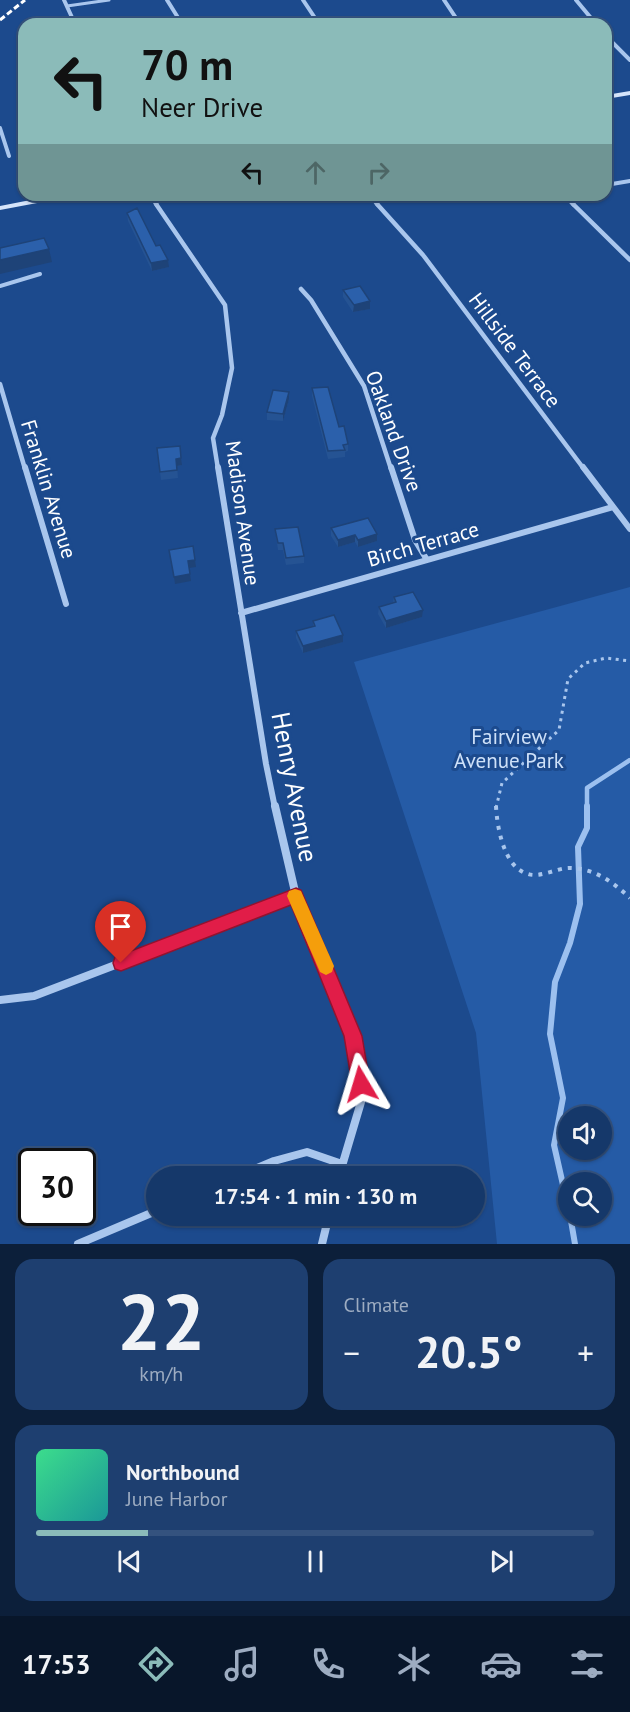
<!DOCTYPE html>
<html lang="en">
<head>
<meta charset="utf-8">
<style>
	:root { --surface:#15386a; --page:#1e3f70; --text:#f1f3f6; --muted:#9dacc1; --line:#34527e; --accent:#8bbbb9 }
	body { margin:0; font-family:"PT Sans",sans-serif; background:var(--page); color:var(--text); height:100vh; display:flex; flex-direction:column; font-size:22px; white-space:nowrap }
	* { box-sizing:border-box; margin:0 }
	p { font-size:20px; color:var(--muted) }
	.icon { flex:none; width:33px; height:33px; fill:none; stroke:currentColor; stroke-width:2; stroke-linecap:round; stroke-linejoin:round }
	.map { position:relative; height:1244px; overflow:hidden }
	.panel { display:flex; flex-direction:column; gap:15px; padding:15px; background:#0c1f3a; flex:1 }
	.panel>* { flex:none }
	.guide { position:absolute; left:18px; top:18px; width:594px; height:183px; border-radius:18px; box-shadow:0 2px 4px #0004,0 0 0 2px var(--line); background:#8bbbb9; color:#111; overflow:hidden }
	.fabs { position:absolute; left:558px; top:1106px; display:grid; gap:12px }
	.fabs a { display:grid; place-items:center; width:54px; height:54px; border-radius:50%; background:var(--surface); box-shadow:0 2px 4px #0004,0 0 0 2px var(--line); font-size:30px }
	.speed { position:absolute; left:18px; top:1148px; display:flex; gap:12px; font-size:30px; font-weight:700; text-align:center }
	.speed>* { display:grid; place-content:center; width:78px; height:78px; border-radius:50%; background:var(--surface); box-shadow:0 2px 4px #0004,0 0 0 2px var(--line); line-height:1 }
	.speed .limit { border:3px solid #111; border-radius:9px; background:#fff; color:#111 }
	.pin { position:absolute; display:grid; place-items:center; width:51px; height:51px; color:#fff; margin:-62px -26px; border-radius:50% 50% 50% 0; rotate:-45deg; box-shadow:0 0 6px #0007 }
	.pin .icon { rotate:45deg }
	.me { position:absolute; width:66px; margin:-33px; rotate:353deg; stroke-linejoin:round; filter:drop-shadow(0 0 4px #0008) }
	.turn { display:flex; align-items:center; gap:21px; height:126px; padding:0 24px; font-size:27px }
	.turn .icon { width:78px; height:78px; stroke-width:2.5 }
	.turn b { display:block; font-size:42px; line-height:51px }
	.lanes { display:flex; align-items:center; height:57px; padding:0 24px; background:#0003; justify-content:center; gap:30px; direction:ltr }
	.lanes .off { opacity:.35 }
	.big { font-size:45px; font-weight:700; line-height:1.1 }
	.panel .tile { flex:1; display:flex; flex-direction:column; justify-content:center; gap:9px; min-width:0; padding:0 21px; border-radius:18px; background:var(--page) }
	.panel .dial { align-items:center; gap:0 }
	.dial b { font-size:78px; line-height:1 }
	.song { display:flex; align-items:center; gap:18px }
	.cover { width:72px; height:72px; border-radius:9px; background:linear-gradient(135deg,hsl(150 70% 55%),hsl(180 70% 35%)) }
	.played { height:6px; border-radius:3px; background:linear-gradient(90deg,var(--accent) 20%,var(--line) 20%) }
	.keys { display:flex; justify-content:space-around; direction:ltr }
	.heat { display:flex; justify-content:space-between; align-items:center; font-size:33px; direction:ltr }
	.panel .tiles { flex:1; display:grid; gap:15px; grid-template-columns:1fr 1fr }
	.tile:last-child { grid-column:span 2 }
	.trip { position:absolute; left:146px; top:1166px; width:339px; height:60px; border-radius:30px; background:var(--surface); box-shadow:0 2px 4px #0004,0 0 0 2px var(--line); font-weight:700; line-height:60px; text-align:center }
	.tabs { display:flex; height:96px; justify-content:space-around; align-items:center; background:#08162a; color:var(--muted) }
	.tabs .icon { width:42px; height:42px }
	.tabs .on { color:var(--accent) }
	.tabs b { font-size:27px; color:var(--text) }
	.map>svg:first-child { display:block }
	.green { fill:#255ba6; fill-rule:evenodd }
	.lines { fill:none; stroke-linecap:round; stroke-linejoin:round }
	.stream-far1 { stroke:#9cc0ef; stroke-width:4.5 }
	.stream { stroke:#9cc0ef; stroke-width:6 }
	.path-far1 { stroke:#a9c6ed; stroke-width:3; stroke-dasharray:3 4.5; stroke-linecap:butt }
	.path { stroke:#a9c6ed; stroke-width:4; stroke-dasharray:4 6; stroke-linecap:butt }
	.lane-far1 { stroke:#a9c6ed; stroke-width:3 }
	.lane { stroke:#a9c6ed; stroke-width:4 }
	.street-far3 { stroke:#a9c6ed; stroke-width:4 }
	.street-far2 { stroke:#a9c6ed; stroke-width:4.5 }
	.street-far1 { stroke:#a9c6ed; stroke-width:6 }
	.street { stroke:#a9c6ed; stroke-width:8 }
	.secondary { fill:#d5e4fa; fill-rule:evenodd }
	.rail { stroke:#fff; stroke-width:3; stroke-dasharray:6 3; stroke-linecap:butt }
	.wall { fill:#255393 }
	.shaded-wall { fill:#1e4378 }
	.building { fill:#2b60ab; stroke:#1e4378; stroke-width:1.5 }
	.route { fill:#e11d48; stroke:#92132f; stroke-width:1.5 }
	.slow { fill:#f59e0b }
	.labels { text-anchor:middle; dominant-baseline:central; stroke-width:6; stroke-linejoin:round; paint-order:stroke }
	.street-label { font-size:21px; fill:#fff; stroke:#1c4a8d }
	.park-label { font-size:21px; fill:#cee1f9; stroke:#1c4a8d }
	.near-street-label { font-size:26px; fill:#fff; stroke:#1c4a8d }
</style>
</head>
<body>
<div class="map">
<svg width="630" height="1244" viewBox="0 0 630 1244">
	<rect width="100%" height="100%" fill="#1c4a8d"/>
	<!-- green -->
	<path class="green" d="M630 587V1244H497L476 1033 354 662ZM568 1116H602V1149H568ZM568 1182H602V1215H568Z"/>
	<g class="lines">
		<!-- stream-far1 -->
		<path class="stream-far1" d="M587 808V788L630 760"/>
		<!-- stream -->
		<path class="stream" d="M568 1207 554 1145 563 1098 550 1034 555 982 570 943 580 904 578 847 587 828V806
			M570 1215 575 1244"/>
		<!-- path-far1 -->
		<path class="path-far1" d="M496 808 502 783 559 730 568 679 585 663 606 658 630 661"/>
		<!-- path -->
		<path class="path" d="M496 806C497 827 504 868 528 874 540 878 557 868 569 868 594 868 613 882 630 898"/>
		<!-- lane-far1 -->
		<path class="lane-far1" d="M67 6 109 0"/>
		<!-- lane -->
		<path class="lane" d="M0 286 40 274"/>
		<!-- street-far3 -->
		<path class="street-far3" d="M64 0 75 24
			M167 0 182 24
			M303 0 319 24
			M444 0 460 24
			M576 0 596 24
			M606 36 630 60
			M0 128 9 156
			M606 185 630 181
			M150 195 157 205
			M369 195 378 205
			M564 195 574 205"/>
		<!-- street-far2 -->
		<path class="street-far2" d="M156 204 225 305 232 368 222 415 213 438 218 469
			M377 204 423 255 584 469
			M573 204 630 260
			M301 289 311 300 364 386 391 469
			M0 384 25 469"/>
		<!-- street-far1 -->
		<path class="street-far1" d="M25 467 66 604
			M218 467 266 764 275 808
			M391 467 415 540 427 560
			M583 467 630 529
			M241 613 613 507"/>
		<!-- street -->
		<path class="street" d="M275 806 296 896 353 1036 360 1068 361 1102 339 1176
			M0 1000 34 996 296 896
			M238 1176 274 1161 307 1152 342 1164
			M78 1244 156 1211
			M322 1244 329 1215"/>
		<!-- secondary -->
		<path class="secondary" d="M630 91V95L606 99V95Z
			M56 195H73L69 197 0 210V206Z"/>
		<!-- rail -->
		<path class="rail" d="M0 20 25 0"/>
	</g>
	<!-- wall -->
	<path class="wall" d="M127 213 156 246 169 267 152 271 128 221Z
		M343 290 370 301V309L353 312 343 297Z
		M312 388 339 427 348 444V451L345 452V457L328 459 312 396Z
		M289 399 283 421 267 420V412Z
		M157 448 182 465 177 466 178 478 161 480Z
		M331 528 377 541 358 547 355 542 338 547 331 536Z
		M275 529 304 556V563L286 565 283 550H278Z
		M394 597 422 617 386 628 378 614 379 607 393 602Z
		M313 621 343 635V642L303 653 296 638V631L313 626Z"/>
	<!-- shaded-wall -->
	<path class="shaded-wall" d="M49 249 52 262 0 274V260Z
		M168 260 169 267 152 271 151 263Z
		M370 301V309L353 312 354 305Z
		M289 392V399L283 421V414Z
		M181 458 182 465 177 466 176 459Z
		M377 534V541L358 547V540Z
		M355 535V542L338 547V540Z
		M195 560 196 567 189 568 188 561Z
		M190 574 191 581 175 584 174 577Z
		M423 610 422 617 386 628V621Z
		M343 635V642L303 653V646Z"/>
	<!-- building -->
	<path class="building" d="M137 208 156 246 160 245 168 260 151 263 127 213Z
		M44 238 49 249 0 260V248Z
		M360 286 370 301 354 305 343 290Z
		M328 387 339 427 344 426 348 444 343 445 345 450 328 451 312 388Z
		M273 390 289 392 283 414 267 412Z
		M180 446 181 458 176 459 177 470 160 472 157 448Z
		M368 518 377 534 358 540 355 535 338 540 331 528Z
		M298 527 304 556 286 558 283 543H278L275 529Z
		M193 546 195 560 188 561 190 574 174 577 169 550Z
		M413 592 423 610 386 621 379 607 396 602 394 597Z
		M334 615 343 635 303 646 296 631 315 626 313 621Z"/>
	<!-- route -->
	<path class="route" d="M296 888 301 890 362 1036 370 1084 367 1091 361 1093 354 1091 352 1084 344 1036 291 905 121 971 115 969 113 963 115 957Z"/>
	<!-- slow -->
	<path class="slow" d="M295 889 301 891 334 966 332 972 326 975 320 972 287 896 289 891Z"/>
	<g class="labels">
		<!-- street labels -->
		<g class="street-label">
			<text transform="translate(515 350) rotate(53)">Hillside Terrace</text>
			<text transform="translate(394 431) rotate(70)">Oakland Drive</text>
			<text transform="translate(49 489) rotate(73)">Franklin Avenue</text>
			<text transform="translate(243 513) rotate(82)">Madison Avenue</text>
			<text transform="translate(423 544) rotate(-16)">Birch Terrace</text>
		</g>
		<!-- park labels -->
		<g class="park-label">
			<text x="509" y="736">Fairview<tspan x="509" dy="24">Avenue Park</tspan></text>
		</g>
		<!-- near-street labels -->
		<g class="near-street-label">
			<text transform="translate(295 787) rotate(79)">Henry Avenue</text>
		</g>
	</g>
</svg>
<div class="fabs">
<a><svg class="icon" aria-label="sound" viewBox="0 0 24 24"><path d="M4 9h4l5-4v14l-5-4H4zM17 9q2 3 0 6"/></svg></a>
<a><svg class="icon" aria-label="search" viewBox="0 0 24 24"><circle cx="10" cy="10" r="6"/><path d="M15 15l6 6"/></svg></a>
</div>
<div class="speed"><div class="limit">30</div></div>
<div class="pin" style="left:121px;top:963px;background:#d93025"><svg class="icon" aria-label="arrive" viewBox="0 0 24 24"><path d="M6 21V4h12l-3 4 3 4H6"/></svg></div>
<svg class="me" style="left:361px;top:1084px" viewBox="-20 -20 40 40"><path d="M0-17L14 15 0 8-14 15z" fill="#e11d48" stroke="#fff" stroke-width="4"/></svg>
<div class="trip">17:54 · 1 min · 130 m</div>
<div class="guide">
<div class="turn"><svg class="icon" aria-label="left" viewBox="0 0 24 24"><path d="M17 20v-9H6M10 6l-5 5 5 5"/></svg><div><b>70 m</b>Neer Drive</div></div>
<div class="lanes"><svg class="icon" aria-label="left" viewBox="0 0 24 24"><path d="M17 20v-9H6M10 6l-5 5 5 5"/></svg><svg class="icon off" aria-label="ahead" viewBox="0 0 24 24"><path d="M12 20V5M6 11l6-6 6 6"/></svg><svg class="icon off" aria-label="right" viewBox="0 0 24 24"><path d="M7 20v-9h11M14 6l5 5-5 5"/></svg></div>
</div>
</div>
<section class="panel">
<div class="tiles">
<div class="tile dial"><b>22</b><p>km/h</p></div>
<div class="tile"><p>Climate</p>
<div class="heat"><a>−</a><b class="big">20.5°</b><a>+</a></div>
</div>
<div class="tile">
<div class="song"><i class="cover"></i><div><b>Northbound</b><p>June Harbor</p></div></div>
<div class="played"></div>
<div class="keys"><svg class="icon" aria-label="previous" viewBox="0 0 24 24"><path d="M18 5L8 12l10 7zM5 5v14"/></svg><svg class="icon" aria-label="pause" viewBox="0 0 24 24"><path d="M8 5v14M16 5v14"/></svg><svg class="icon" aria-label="next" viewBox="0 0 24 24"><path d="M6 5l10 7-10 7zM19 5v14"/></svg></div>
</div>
</div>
</section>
<nav class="tabs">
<b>17:53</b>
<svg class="icon on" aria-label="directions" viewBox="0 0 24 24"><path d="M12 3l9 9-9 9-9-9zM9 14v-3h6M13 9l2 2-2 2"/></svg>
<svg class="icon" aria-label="music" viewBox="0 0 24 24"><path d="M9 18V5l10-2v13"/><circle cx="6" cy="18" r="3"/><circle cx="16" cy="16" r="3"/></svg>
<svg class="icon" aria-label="phone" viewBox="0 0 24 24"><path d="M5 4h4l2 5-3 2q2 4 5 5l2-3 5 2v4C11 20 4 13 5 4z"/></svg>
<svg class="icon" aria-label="climate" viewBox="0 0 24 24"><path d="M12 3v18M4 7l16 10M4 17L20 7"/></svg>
<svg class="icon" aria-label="car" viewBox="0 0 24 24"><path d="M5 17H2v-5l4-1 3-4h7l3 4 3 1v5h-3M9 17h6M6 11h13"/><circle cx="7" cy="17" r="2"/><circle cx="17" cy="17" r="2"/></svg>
<svg class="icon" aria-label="filters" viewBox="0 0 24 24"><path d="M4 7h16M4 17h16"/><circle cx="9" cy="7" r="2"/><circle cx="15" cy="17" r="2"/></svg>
</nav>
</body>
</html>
